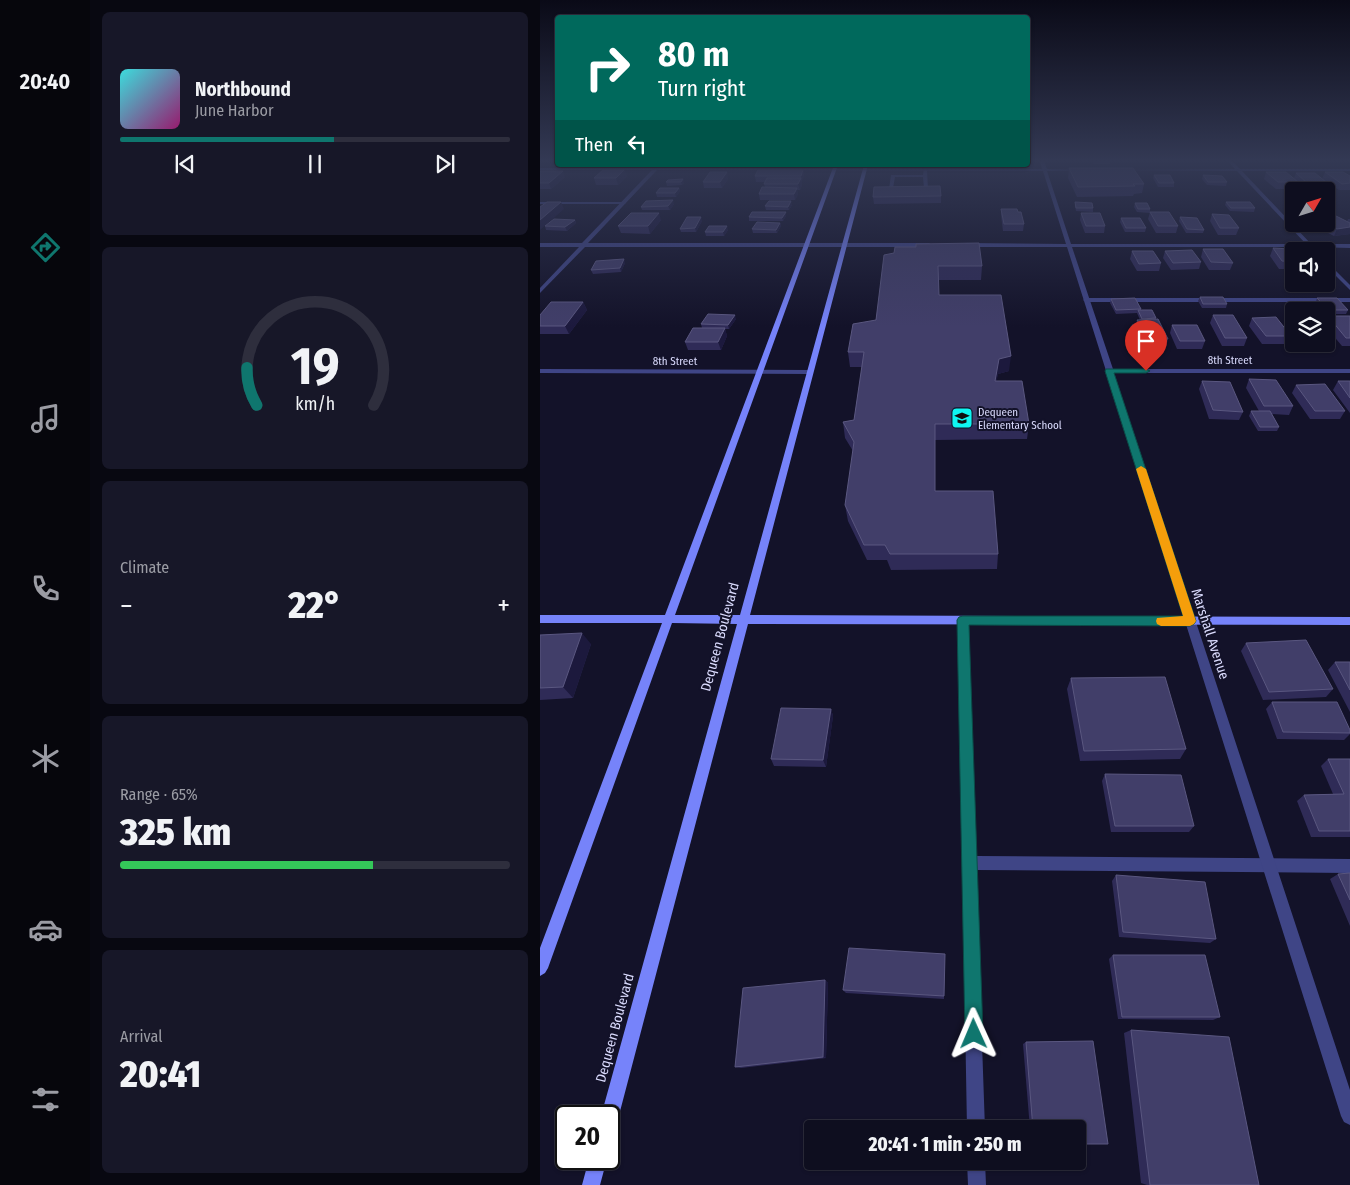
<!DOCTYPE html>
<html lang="en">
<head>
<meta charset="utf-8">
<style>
	:root { --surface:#0e0e1f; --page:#171728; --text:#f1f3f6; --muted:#9b9ca4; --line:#2e2e3d; --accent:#0f766e }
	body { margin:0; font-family:"Fira Sans Condensed",sans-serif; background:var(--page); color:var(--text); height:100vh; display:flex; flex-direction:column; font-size:19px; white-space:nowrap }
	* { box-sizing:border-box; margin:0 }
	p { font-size:16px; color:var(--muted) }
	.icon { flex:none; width:28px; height:28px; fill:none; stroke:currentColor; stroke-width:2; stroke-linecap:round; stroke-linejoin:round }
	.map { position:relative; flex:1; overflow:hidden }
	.side { display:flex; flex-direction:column; gap:12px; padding:12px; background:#080811; width:450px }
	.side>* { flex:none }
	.top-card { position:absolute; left:15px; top:15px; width:475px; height:152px; border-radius:5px; box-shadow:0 1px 4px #0004,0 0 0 1px var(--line); background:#00695c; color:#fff; overflow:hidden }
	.needle { width:32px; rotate:51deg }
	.buttons { position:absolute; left:745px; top:182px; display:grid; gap:10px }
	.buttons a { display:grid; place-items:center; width:50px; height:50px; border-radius:5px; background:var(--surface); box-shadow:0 1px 4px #0004,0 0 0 1px var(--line); font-size:25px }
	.speed { position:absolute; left:15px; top:1105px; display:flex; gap:10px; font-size:25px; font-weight:700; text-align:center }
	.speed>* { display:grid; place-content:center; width:65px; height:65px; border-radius:50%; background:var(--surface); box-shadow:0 1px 4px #0004,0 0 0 1px var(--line); line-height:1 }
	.speed .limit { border:2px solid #111; border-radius:8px; background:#fff; color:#111 }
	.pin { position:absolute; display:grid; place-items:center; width:42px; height:42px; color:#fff; margin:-51px -21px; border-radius:50% 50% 50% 0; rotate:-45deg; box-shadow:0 0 5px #0007 }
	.pin .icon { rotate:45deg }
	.me { position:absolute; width:55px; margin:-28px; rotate:359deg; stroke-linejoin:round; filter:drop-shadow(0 0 4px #0008) }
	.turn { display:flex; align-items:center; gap:18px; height:105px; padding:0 20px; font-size:22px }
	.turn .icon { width:65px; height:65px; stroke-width:2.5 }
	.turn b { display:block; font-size:35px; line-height:42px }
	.then { display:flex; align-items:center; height:48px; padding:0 20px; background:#0003; gap:10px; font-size:19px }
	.big { font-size:38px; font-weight:800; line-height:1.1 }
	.side .tile { flex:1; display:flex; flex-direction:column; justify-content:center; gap:8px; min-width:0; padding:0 18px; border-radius:8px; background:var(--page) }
	.side .dial { align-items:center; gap:0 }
	.dial svg { height:130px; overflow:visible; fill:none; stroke:var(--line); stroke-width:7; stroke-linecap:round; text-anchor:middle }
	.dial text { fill:var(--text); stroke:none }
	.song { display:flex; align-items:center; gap:15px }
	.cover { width:60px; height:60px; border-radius:8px; background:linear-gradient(135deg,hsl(180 70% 55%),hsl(320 70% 35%)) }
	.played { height:5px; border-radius:2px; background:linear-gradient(90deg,var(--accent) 55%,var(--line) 55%) }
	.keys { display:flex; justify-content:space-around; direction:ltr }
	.heat { display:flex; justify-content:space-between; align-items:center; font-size:28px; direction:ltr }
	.charge { height:8px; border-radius:4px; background:linear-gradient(90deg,#34c759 65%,var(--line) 0) }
	.trip { position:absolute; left:264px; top:1120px; width:282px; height:50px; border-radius:5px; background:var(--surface); box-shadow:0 1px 4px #0004,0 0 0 1px var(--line); font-weight:800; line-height:50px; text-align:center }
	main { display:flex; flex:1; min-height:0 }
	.tabs { display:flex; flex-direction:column; width:90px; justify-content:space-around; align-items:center; background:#06060c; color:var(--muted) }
	.tabs .icon { width:35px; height:35px }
	.tabs .active { color:var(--accent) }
	.tabs b { font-size:22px; color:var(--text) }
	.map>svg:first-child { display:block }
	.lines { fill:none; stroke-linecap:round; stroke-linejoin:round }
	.lane { fill:#3f4586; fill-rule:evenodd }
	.street { fill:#3f4586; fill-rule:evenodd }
	.secondary { fill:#7683fa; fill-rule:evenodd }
	.wall { fill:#2f2b57 }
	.shaded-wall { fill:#1c193d }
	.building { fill:#413e69; stroke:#5a5780 }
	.route { fill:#0f766e; stroke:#0a4d48 }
	.slow { fill:#f59e0b }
	.labels { text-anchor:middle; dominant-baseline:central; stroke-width:4; stroke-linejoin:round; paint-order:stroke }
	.far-street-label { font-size:11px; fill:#dbdcfe; stroke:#131229 }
	.far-poi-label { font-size:11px; fill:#dbdcfe; stroke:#131229; text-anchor:start }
	.street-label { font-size:14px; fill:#dbdcfe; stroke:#131229 }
</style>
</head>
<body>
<main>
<nav class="tabs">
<b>20:40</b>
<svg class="icon active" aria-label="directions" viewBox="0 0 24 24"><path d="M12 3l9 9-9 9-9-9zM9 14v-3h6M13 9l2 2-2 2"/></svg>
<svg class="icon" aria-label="music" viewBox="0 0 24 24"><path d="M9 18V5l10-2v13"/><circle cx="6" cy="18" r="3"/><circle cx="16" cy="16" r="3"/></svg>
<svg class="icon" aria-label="phone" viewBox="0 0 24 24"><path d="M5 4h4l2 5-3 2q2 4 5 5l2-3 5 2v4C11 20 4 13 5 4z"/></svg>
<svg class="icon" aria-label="climate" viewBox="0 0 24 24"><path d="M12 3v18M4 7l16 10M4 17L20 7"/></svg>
<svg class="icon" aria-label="car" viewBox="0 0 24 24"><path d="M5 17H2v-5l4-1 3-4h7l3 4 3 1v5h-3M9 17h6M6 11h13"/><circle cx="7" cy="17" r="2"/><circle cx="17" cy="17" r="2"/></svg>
<svg class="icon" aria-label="filters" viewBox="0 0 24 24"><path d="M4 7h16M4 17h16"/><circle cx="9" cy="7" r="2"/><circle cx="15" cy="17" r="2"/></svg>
</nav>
<section class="side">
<div class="tile">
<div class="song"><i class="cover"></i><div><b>Northbound</b><p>June Harbor</p></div></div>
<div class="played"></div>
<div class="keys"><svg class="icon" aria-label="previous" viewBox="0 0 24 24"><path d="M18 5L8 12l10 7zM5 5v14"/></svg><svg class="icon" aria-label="pause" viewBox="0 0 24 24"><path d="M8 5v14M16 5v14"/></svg><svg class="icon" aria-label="next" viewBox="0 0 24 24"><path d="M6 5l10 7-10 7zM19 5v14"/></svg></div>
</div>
<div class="tile dial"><svg viewBox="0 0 100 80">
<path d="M14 69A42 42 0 1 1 86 69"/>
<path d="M14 69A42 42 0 0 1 8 46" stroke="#0f766e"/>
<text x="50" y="56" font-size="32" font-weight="700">19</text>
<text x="50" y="72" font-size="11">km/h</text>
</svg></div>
<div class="tile"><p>Climate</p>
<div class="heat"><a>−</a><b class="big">22°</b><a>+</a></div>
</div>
<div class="tile"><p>Range · 65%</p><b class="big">325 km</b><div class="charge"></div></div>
<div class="tile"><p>Arrival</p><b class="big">20:41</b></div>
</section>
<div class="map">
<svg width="810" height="1185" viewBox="0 0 810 1185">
	<rect width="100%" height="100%" fill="#131229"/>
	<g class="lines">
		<!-- lane -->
		<path class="lane" d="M384 169 387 170 388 190 374 189 384 188 383 177H355L353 188 364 189 362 190 349 189 351 175H383Z
			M0 202H84L86 203 84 204H0Z
			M810 298V302H546L543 300 546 298Z
			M423 616 427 617 428 620 436 856 810 859V873L436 870 445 1129H427L418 620 419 617Z
			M427 1161H445L446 1185H428Z"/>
		<!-- street -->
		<path class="street" d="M500 161H504L507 169 544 170 507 171 531 244H766L697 171 579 170 695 169 688 161H692L700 169H810V171H702L771 244H810V248L774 247 776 249 773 251 769 247H532L573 369H810V373H574L810 1090V1125L804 1122 801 1116 527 247H426L423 245 426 243 526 244 503 171 117 170 48 243H389L392 245 389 247H45L0 293V288L39 247H0V243H42L112 170H0V168H115L118 166 119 168 502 169Z
			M786 261 810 285V290L786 266Z
			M0 369 270 370 273 372 270 374 0 373Z"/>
		<!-- secondary -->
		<path class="secondary" d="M294 165H298L135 615H200L324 165H328L210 615 810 617V625L208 624 78 1119 75 1125 69 1128V1116H61L197 624 132 623 8 968 5 973 0 976V948L122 623H0V615H125Z
			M49 1159H67L60 1185H42Z"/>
	</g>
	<!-- wall -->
	<path class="wall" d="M551 161H571L570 164H554Z
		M529 168 604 184 602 193 594 194 593 196 537 197 528 178Z
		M84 170 87 176 78 185H56L54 178Z
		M263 170 264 176 261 182 262 185 260 190H257L258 194 255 200H220L219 194 225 187 224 184 225 182H216L215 176Z
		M0 171 25 177 11 189H0Z
		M726 172 754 178 756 173 786 182 783 188H763L758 183 756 189H736L724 179Z
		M785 172 810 176V190H799L782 179Z
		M614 175 634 183V187H618L613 178Z
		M663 175 687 182 686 186 667 185 662 179Z
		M188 179 182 188H164L163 182Z
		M128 180 144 183 142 185 127 186 126 182Z
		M139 188 140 191 136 197H117L116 193Z
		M401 196V203L334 204 333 197Z
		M535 202 553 208V212L536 211 535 206Z
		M686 202 715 208 714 212 690 211 685 205Z
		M595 203 610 209V213L597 212 594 207Z
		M134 204 130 210H102L101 207Z
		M252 205 249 210H226L225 206Z
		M461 209 484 224 483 231H463L461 215Z
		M610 212 638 226 636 233H616L608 219Z
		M541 213 565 226 564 233H545L540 220Z
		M672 214 699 228 696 235H678L670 221Z
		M246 216 243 221H209V217Z
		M640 217 664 230 663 233H646L639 221Z
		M581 218 606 228 605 232H585L580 222Z
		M808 219H810V234L794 236 786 232H781L766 224H786L807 222Z
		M35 220 36 223 27 231 6 230 5 226Z
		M121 220 110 234 81 233 78 226Z
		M162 221 156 232H141L140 229Z
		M240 223 241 226 237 233H213L212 229Z
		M188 230 184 236H166L165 232Z
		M733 248 754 252V269H739L730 256Z
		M663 249 693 263 690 270H669L661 257Z
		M592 251 621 263 619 271H597L590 259Z
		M625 251 661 262 659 269 631 270 623 258Z
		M354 253 442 266 441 280H399V295L469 371 458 374 456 381 489 424 487 439 395 440V491L458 554 457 569 351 570 347 560H327L308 521 305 505 313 451 305 438 303 422 314 420 322 367H310L308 352 336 320Z
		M85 263 81 272 53 274 51 270Z
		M660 297 687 304 686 308H662L658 301Z
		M777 298 808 310 806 314H786V311H784L776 302Z
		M571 299 601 309V310L616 318V319L628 339 626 347 597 348 590 333 592 325H596L597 320H600L597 313 576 314 570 303Z
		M43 302 47 310 29 334H0V315Z
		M673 315 707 338 704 346H682L670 323Z
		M788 316H810V346H802L786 327V318Z
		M712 318 744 327 747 319H754V340L751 336 747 344H722L709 326Z
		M196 319 189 329H185L187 336 181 350H148L145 342 171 328H162L161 324Z
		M632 325 665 341 662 349H637L630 333Z
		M786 332 791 338 787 346H759L757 344H786Z
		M709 379 753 406 749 415 732 414 739 427 737 431H718L709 416 711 411H719L706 388Z
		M662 381 703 412 699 420 669 419 659 389Z
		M798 381H810V413L793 390Z
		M756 385 805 411 800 419H770L752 393Z
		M0 635 51 644 33 698 0 700Z
		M706 643 793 689 786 697 723 700 701 651Z
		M795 662H810V712L788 670Z
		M531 678 646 749 640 759 540 761 527 689Z
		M732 702 810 730V734L804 740 737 739 726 709Z
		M291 709 293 716 286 767 234 766 231 759Z
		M788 759H810V837H771L757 801 764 795 793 794 781 766Z
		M565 774 654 826 649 832H571L562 781Z
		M810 873V926L790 879 798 874Z
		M576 875 676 939 670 943 579 937 572 881Z
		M405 954 404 999 306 993 303 990Z
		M573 955 680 1017 673 1020 578 1019 569 959Z
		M285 980 288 983 286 1058 201 1068 195 1067Z
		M591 1030 719 1185H607L601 1183 584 1033Z
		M486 1042 538 1129H490L483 1044Z"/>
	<!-- shaded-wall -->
	<path class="shaded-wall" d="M84 170 87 176 78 185 76 178Z
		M263 170 264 176 262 182 261 176Z
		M23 171 25 177 11 189 9 183Z
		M187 172 188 179 182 188 180 182Z
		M261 178 262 185 260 190 258 184Z
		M143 179 144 183 142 185 141 182Z
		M139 188 140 191 136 197 135 193Z
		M257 188 258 194 255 200 254 194Z
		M133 200 134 204 130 210 128 206Z
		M251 201 252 205 249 210 248 207Z
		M21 202 24 209 0 230V220Z
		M246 212V216L243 221 242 218Z
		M119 213 121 220 110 234 108 226Z
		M161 217 162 221 156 232 155 228Z
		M35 220 36 223 27 231 25 227Z
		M240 223 241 226 237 233 236 230Z
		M789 224 786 232H781L784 225Z
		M187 226 188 230 184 236 183 232Z
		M810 227V234L794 236 797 229Z
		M84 259 85 263 81 272 80 268Z
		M43 302 47 310 29 334 25 326Z
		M195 315 196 319 189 329 188 325Z
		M185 328 187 336 181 350 178 342Z
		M471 356 469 371 458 374 454 397 455 381 459 359Z
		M42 633 51 644 33 698 23 687Z
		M291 709 293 716 286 767 283 760Z
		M285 980 288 983 286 1058 283 1057Z"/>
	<!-- building -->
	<path class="building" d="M529 168H593L604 184H593L595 186 538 187Z
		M63 170H84L76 178H54Z
		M218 170H263L261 176H215Z
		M0 171H23L9 183H0Z
		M170 172H187L180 182H163Z
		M726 172H746L758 182H738Z
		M785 172H803L810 176V183L802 184Z
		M756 173H775L786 182H766Z
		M614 175H630L634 183H619Z
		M663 175 682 176 687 182H668Z
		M227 178H261L258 184H224Z
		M143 179 141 182H126L128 180Z
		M400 186 401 196 333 197 334 187Z
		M222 187 257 188 254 194H219Z
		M120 188H139L135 193H116Z
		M133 200 128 206 101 207 106 201Z
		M229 201H251L248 207 225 206Z
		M7 202H21L0 220V207Z
		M535 202 552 203 553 208H536Z
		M686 202H710L715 208H691Z
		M595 203H607L610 209H598Z
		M461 209H477L478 212H481L484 224H464Z
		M786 211 810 223V227L797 229 789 224 784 225 782 224H786Z
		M212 212H246L242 218 209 217Z
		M610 212H629L638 226H618Z
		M91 213H119L108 226H78Z
		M541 213H560L565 226H546Z
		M672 214 689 215 699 228H680Z
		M147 217H161L155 228 140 229Z
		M640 217 657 218 664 230 647 229Z
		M581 218H600L606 228H586Z
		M14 219 35 220 25 227 5 226Z
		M217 222 240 223 236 230 212 229Z
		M169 226H187L183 232H165Z
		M439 243 442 266H398L399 295H461L471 356 459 359 455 381H482L489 424H395V491H453L458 554H350L345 545H324L305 505 314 442 303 422 314 420 324 352H308L313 324 336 320 344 255 354 253 355 247H376V244Z
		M733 248 751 249 754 252V262L742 261Z
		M663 249H683L693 263 671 262Z
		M652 250 661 262 633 263 625 251Z
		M592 251H613L621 263 599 264Z
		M84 259 80 268 51 270 56 261Z
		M660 297H683L687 304H663Z
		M595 298 601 309 576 310 571 299Z
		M777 298H797L808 310H788Z
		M11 302H43L25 326H0V315Z
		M598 310H612L616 318 602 319Z
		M168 314 195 315 188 325 161 324Z
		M673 315H693L707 338H685Z
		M788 316H810V338H806Z
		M736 317 751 336H726L712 318Z
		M618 319 628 339 599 340 592 325H600L597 320Z
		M747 319H754V327Z
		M632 325H657L665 341H640Z
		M153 328H185L178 342H145Z
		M786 332 791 338H786Z
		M709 379 736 380 753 406H724Z
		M662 381 690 382 703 412 673 410Z
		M798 381H810V398Z
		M785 384 805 411H775L756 385Z
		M711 411H730L739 427H720Z
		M42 633 23 687 0 688V635Z
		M766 640 793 689 729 692 706 643Z
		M795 662H810V690Z
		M625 677 646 749 544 751 531 678Z
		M732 702H797L810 730V733L743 732Z
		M241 708 291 709 283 760 231 759Z
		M788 759H810V831H779L764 795 804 794Z
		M565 774 641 775 654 826H575Z
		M810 873V900L798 874Z
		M576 875 665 882 676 939 583 932Z
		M309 948 405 954 404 996 303 990Z
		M573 955H665L680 1017H582Z
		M285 980 283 1057 195 1067 203 988Z
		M591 1030 689 1037 719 1185H610Z
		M553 1041 568 1144H538V1129H493L486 1042Z"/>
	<!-- sky -->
	<linearGradient id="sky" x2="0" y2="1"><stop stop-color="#0a0a17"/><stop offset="0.49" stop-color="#333954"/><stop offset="1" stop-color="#333954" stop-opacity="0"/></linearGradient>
	<rect width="810" height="327" fill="url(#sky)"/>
	<!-- route -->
	<path class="route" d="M566 369H606L610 371 606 373H574L656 621 654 624 650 626 429 625 443 1034 440 1040 434 1043 427 1040 425 1034 417 620 419 617 423 616H643L565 371Z"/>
	<!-- slow -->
	<path class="slow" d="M601 466 606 469 656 621 654 624 650 626H621L617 624 616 621 617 618 643 616 596 469Z"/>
	<!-- icons -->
	<defs>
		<g id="school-square" transform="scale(1.125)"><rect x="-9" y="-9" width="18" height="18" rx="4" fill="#0ff6f1" stroke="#131229"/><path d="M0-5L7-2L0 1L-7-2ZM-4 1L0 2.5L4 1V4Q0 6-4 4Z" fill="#111"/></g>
	</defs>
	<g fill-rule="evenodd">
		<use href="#school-square" x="422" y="418"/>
	</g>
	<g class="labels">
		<!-- far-street labels -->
		<g class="far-street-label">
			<text x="690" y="360">8th Street</text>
			<text x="135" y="361">8th Street</text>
		</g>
		<!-- far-poi labels -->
		<g class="far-poi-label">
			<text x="438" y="412">Dequeen<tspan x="438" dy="13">Elementary School</tspan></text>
		</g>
		<!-- street labels -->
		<g class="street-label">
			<text transform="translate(670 634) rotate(72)">Marshall Avenue</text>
			<text transform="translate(180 637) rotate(-75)">Dequeen Boulevard</text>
			<text transform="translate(75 1028) rotate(-75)">Dequeen Boulevard</text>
		</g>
	</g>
</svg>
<div class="buttons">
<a><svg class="needle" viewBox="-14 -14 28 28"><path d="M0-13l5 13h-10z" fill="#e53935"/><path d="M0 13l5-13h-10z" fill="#9b9ca4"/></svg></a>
<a><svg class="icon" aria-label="sound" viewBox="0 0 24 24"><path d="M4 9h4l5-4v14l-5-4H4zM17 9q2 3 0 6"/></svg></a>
<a><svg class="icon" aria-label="layers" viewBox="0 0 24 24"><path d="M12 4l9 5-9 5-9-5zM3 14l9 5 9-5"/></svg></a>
</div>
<div class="speed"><div class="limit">20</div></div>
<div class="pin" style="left:606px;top:371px;background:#d93025"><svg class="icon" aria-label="arrive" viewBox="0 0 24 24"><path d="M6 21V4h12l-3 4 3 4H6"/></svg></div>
<svg class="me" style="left:434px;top:1034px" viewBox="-20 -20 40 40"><path d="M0-17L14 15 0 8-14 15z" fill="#0f766e" stroke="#fff" stroke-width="4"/></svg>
<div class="trip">20:41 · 1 min · 250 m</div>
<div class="top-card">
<div class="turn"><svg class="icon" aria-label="right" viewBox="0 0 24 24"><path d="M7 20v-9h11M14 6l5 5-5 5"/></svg><div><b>80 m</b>Turn right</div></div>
<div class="then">Then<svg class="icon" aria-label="left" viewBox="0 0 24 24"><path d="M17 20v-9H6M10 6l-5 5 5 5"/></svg></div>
</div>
</div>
</main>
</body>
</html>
